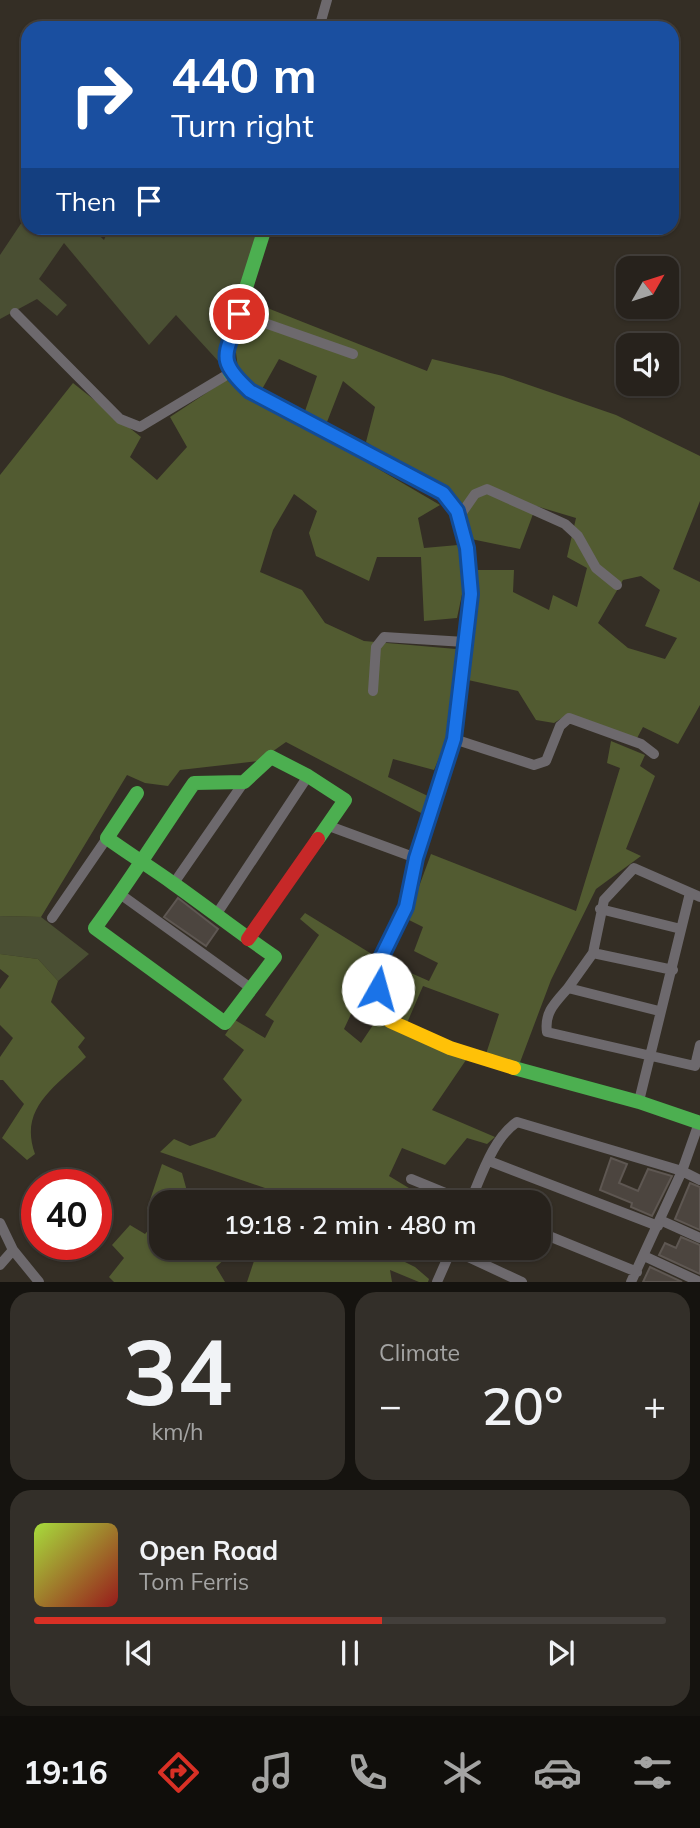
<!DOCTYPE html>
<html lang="en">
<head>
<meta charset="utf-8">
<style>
	:root { --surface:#27221c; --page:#332f29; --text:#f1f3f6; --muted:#a4a4a3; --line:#433f3b; --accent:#d93025 }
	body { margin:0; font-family:Mulish,sans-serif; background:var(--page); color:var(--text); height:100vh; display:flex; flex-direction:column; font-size:26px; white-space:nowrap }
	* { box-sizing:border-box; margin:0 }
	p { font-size:23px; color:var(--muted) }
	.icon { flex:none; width:38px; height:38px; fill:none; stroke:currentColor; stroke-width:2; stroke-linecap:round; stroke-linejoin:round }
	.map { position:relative; height:1282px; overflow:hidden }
	.side { display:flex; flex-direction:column; gap:10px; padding:10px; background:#15130f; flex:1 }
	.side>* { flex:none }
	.banner { position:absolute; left:21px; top:21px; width:658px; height:214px; border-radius:21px; box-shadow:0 2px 5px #0004,0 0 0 2px var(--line); background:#1a4fa0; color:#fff; overflow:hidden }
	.needle { width:46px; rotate:51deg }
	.tools { position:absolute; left:616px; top:256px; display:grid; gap:14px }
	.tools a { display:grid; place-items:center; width:63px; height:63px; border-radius:14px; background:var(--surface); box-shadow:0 2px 5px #0004,0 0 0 2px var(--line); font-size:35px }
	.speed { position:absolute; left:21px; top:1169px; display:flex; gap:14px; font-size:35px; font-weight:700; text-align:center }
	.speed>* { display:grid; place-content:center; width:91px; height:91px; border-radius:50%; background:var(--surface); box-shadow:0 2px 5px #0004,0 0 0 2px var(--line); line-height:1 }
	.speed .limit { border:10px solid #d22; background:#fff; color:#111 }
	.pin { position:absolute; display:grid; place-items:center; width:60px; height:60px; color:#fff; margin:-30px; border:4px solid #fff; border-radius:50%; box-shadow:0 2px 7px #0007 }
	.me { position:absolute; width:77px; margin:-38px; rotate:7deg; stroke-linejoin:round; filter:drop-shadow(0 0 5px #0008) }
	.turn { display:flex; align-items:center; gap:24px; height:147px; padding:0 35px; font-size:32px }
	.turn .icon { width:91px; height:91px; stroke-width:2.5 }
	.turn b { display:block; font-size:49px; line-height:60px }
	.then { display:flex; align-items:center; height:66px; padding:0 35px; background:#0003; gap:14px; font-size:26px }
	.big { font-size:52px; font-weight:600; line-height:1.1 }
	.side .widget { flex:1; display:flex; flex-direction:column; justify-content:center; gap:10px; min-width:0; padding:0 24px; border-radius:21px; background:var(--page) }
	.side .dial { align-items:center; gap:0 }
	.dial b { font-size:91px; line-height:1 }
	.song { display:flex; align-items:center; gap:21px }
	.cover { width:84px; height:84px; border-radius:10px; background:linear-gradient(135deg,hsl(80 70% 55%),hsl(0 70% 35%)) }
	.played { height:7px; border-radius:4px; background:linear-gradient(90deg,var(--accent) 55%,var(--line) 55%) }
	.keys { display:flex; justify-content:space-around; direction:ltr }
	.heat { display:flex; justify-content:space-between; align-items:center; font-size:38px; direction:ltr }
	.side .tiles { flex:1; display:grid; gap:10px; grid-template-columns:1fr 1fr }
	.widget:last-child { grid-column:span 2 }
	.trip { position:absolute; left:149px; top:1190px; width:402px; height:70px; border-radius:21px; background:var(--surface); box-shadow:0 2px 5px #0004,0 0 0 2px var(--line); font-weight:600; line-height:70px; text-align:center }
	.menu { display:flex; height:112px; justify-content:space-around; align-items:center; background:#100e0b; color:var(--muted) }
	.menu .icon { width:49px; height:49px }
	.menu .active { color:var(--accent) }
	.menu b { font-size:32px; color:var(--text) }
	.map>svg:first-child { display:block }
	.green { fill:#4a4f33 }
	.forest { fill:#525b31; fill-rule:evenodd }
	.building { fill:#4c453f; stroke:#5e5752; stroke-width:2 }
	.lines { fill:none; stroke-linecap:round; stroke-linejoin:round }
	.street { stroke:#6d696d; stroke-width:10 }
	.fast { stroke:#4caf50; stroke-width:14 }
	.slow { stroke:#ffc107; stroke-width:14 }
	.jam { stroke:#c62828; stroke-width:14 }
	.route-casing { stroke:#114b97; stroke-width:18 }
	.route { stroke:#1a73e8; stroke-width:12 }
</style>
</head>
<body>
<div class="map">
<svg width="700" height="1282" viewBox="0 0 700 1282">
	<rect width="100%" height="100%" fill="#342e25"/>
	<!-- green -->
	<path class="green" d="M28 213V228H91L104 240 109 228H259L220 363 176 315 149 345 64 243 39 279 67 305 57 316 37 299 0 319V255Z
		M0 916 41 917 89 954 58 981 38 959 0 954Z"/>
	<!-- forest -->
	<path class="forest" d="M252 302 427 371 432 359 503 376 616 415 700 456V501L673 569 700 582V705L678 744 643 727 636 740 565 716 554 723 536 720 518 691 468 680 474 570H514L513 592 549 610 553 595 577 607 587 568 567 557 576 518 536 506 520 549 471 539 458 500 366 442 375 407 343 381 327 422 304 414 317 376 279 359 261 391 238 369 235 345ZM641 576 660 590 645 626 677 638 665 659 628 648 598 623 623 580Z
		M226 380 440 505 418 518 424 548 458 545 464 585 457 618 424 621 421 557H377L369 581 316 556 309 533 317 511 294 494 273 530 260 572 302 590 325 623 364 641 456 649 449 734 434 770 393 759 388 777 430 797 421 813 286 742 259 761 180 770 168 786 145 783 127 775 41 917 0 916V475L73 383 141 437 130 457 157 480 187 447 170 417Z
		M611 741 645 755 640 766 655 776 626 849 641 856 596 889 551 980 519 1065 486 1054 499 1014 423 986 407 1023C386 1003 386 990 386 962L429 981 438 963 414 951 423 927 407 919 431 854 576 911 620 768 607 763Z
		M305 913 375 956 371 984 350 969 342 985 359 997 344 1029 361 1043 379 1016 389 1028 466 1060 432 1110 495 1137 487 1144 467 1138 445 1165 402 1148 389 1176 432 1202H306L160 1152 174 1139 190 1146 215 1137 242 1100 223 1079 244 1050 225 1035 235 1020 265 1038 274 1021 265 1015 319 935 300 919Z
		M0 954 38 959 58 981 51 1002 85 1038 78 1047 86 1057C57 1086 18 1107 35 1154L27 1160 2 1138 24 1104 3 1080H0V1057L13 1038 0 1025V989L9 976 0 969Z
		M162 1164 182 1173 190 1202H161V1248H222L229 1255 216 1267 225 1282H114L109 1277 124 1258 112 1245 130 1225 145 1234 157 1220 147 1209Z
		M276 1248H392L393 1256 415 1267 429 1279 428 1282H419L390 1270 392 1282H247L258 1249 275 1252Z"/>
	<!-- building -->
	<path class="building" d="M178 898 218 929 206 946 164 917Z
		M611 1158 627 1164 619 1183 638 1191 648 1169 672 1176 652 1216 631 1207 632 1203 600 1190Z
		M690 1183 700 1187V1230L675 1219Z
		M681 1237 700 1245V1274L659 1255 665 1243 676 1248Z
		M650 1267 682 1282H643Z"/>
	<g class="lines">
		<!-- street -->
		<path class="street" d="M319 28 327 0
			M15 313 120 419 140 427 230 373
			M239 314 353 354
			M459 517 475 494 487 489 565 524 578 536 596 568 617 585
			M373 691 376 647 384 637 465 642
			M454 739 534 765 546 761 560 726 569 718 641 744 654 754
			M329 826 416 858
			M174 883 244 782
			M120 894 252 989
			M600 909 681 929
			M216 915 308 776
			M52 918 107 838
			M593 953 673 970
			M568 988 593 953 604 900 634 868 700 897
			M659 1011 568 988C556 1002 544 1012 547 1032L695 1066 700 1045
			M639 1101 690 893
			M489 1161 658 1226
			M411 1179 467 1202
			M470 1202C481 1177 493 1138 517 1122L682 1171 700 1180
			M660 1220 700 1238
			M0 1223 13 1250 39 1282
			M539 1232 637 1272
			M451 1249 522 1282
			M644 1256 700 1282
			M0 1265 13 1250
			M437 1282 452 1248
			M631 1282 682 1171 699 1123"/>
		<!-- fast -->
		<path class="fast" d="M265 228 226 351 230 373 250 391 443 493 457 511 467 548 471 594 454 739 416 858 406 907 387 945
			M137 793 107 838C129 854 152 868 174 884 208 908 241 934 275 957L225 1023 95 928C130 881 161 831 194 783L244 782 271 757 308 776 345 800 318 839
			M514 1068 639 1102 700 1123"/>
		<!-- slow -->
		<path class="slow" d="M387 945C373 974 379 992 390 1021L450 1048 514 1068"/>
		<!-- jam -->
		<path class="jam" d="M248 939 318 839"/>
	</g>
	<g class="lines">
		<!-- route casing -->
		<g class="route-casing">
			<path id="route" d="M239 314C227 355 214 358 250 391L443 493 457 511 467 548 471 594 454 739 416 858 406 907 382 956 378 989"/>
		</g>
		<!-- route -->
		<use href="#route" class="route"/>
	</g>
</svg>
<div class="tools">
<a><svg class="needle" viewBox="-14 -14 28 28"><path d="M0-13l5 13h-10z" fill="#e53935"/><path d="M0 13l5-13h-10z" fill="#a4a4a3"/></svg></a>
<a><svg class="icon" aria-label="sound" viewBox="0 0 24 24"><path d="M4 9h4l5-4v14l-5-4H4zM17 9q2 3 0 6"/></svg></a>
</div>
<div class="speed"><div class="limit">40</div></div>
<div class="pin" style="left:239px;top:314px;background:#d93025"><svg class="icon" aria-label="arrive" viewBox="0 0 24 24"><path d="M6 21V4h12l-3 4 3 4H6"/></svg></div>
<svg class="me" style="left:378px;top:989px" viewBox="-20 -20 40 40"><circle r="19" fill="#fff"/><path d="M0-13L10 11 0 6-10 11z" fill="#1a73e8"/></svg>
<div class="trip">19:18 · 2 min · 480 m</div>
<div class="banner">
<div class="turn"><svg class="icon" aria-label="right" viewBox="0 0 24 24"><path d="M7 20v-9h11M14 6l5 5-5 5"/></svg><div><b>440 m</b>Turn right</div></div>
<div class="then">Then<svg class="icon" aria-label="arrive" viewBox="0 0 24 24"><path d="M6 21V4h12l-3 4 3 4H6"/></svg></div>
</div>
</div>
<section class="side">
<div class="tiles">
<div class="widget dial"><b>34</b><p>km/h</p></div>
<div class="widget"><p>Climate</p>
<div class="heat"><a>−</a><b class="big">20°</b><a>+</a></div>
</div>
<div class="widget">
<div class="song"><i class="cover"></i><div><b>Open Road</b><p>Tom Ferris</p></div></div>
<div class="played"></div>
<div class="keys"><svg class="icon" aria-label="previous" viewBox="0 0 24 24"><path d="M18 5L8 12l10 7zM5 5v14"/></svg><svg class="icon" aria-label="pause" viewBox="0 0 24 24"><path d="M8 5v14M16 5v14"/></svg><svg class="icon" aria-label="next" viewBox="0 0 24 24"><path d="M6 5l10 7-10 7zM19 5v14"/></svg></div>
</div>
</div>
</section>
<nav class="menu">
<b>19:16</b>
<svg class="icon active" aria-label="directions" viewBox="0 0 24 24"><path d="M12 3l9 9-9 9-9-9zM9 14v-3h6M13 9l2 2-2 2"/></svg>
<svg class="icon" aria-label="music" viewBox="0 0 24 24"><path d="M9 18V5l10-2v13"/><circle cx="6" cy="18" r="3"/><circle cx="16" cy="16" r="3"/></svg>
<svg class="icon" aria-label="phone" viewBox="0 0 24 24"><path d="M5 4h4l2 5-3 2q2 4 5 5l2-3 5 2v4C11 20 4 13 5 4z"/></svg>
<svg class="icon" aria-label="climate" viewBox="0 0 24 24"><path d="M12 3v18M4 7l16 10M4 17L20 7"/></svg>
<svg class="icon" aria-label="car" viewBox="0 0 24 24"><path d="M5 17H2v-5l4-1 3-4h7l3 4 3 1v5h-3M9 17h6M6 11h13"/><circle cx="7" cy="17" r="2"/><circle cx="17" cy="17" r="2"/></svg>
<svg class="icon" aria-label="filters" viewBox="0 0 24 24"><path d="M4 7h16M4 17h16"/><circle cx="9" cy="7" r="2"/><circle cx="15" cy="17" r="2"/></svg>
</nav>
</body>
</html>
